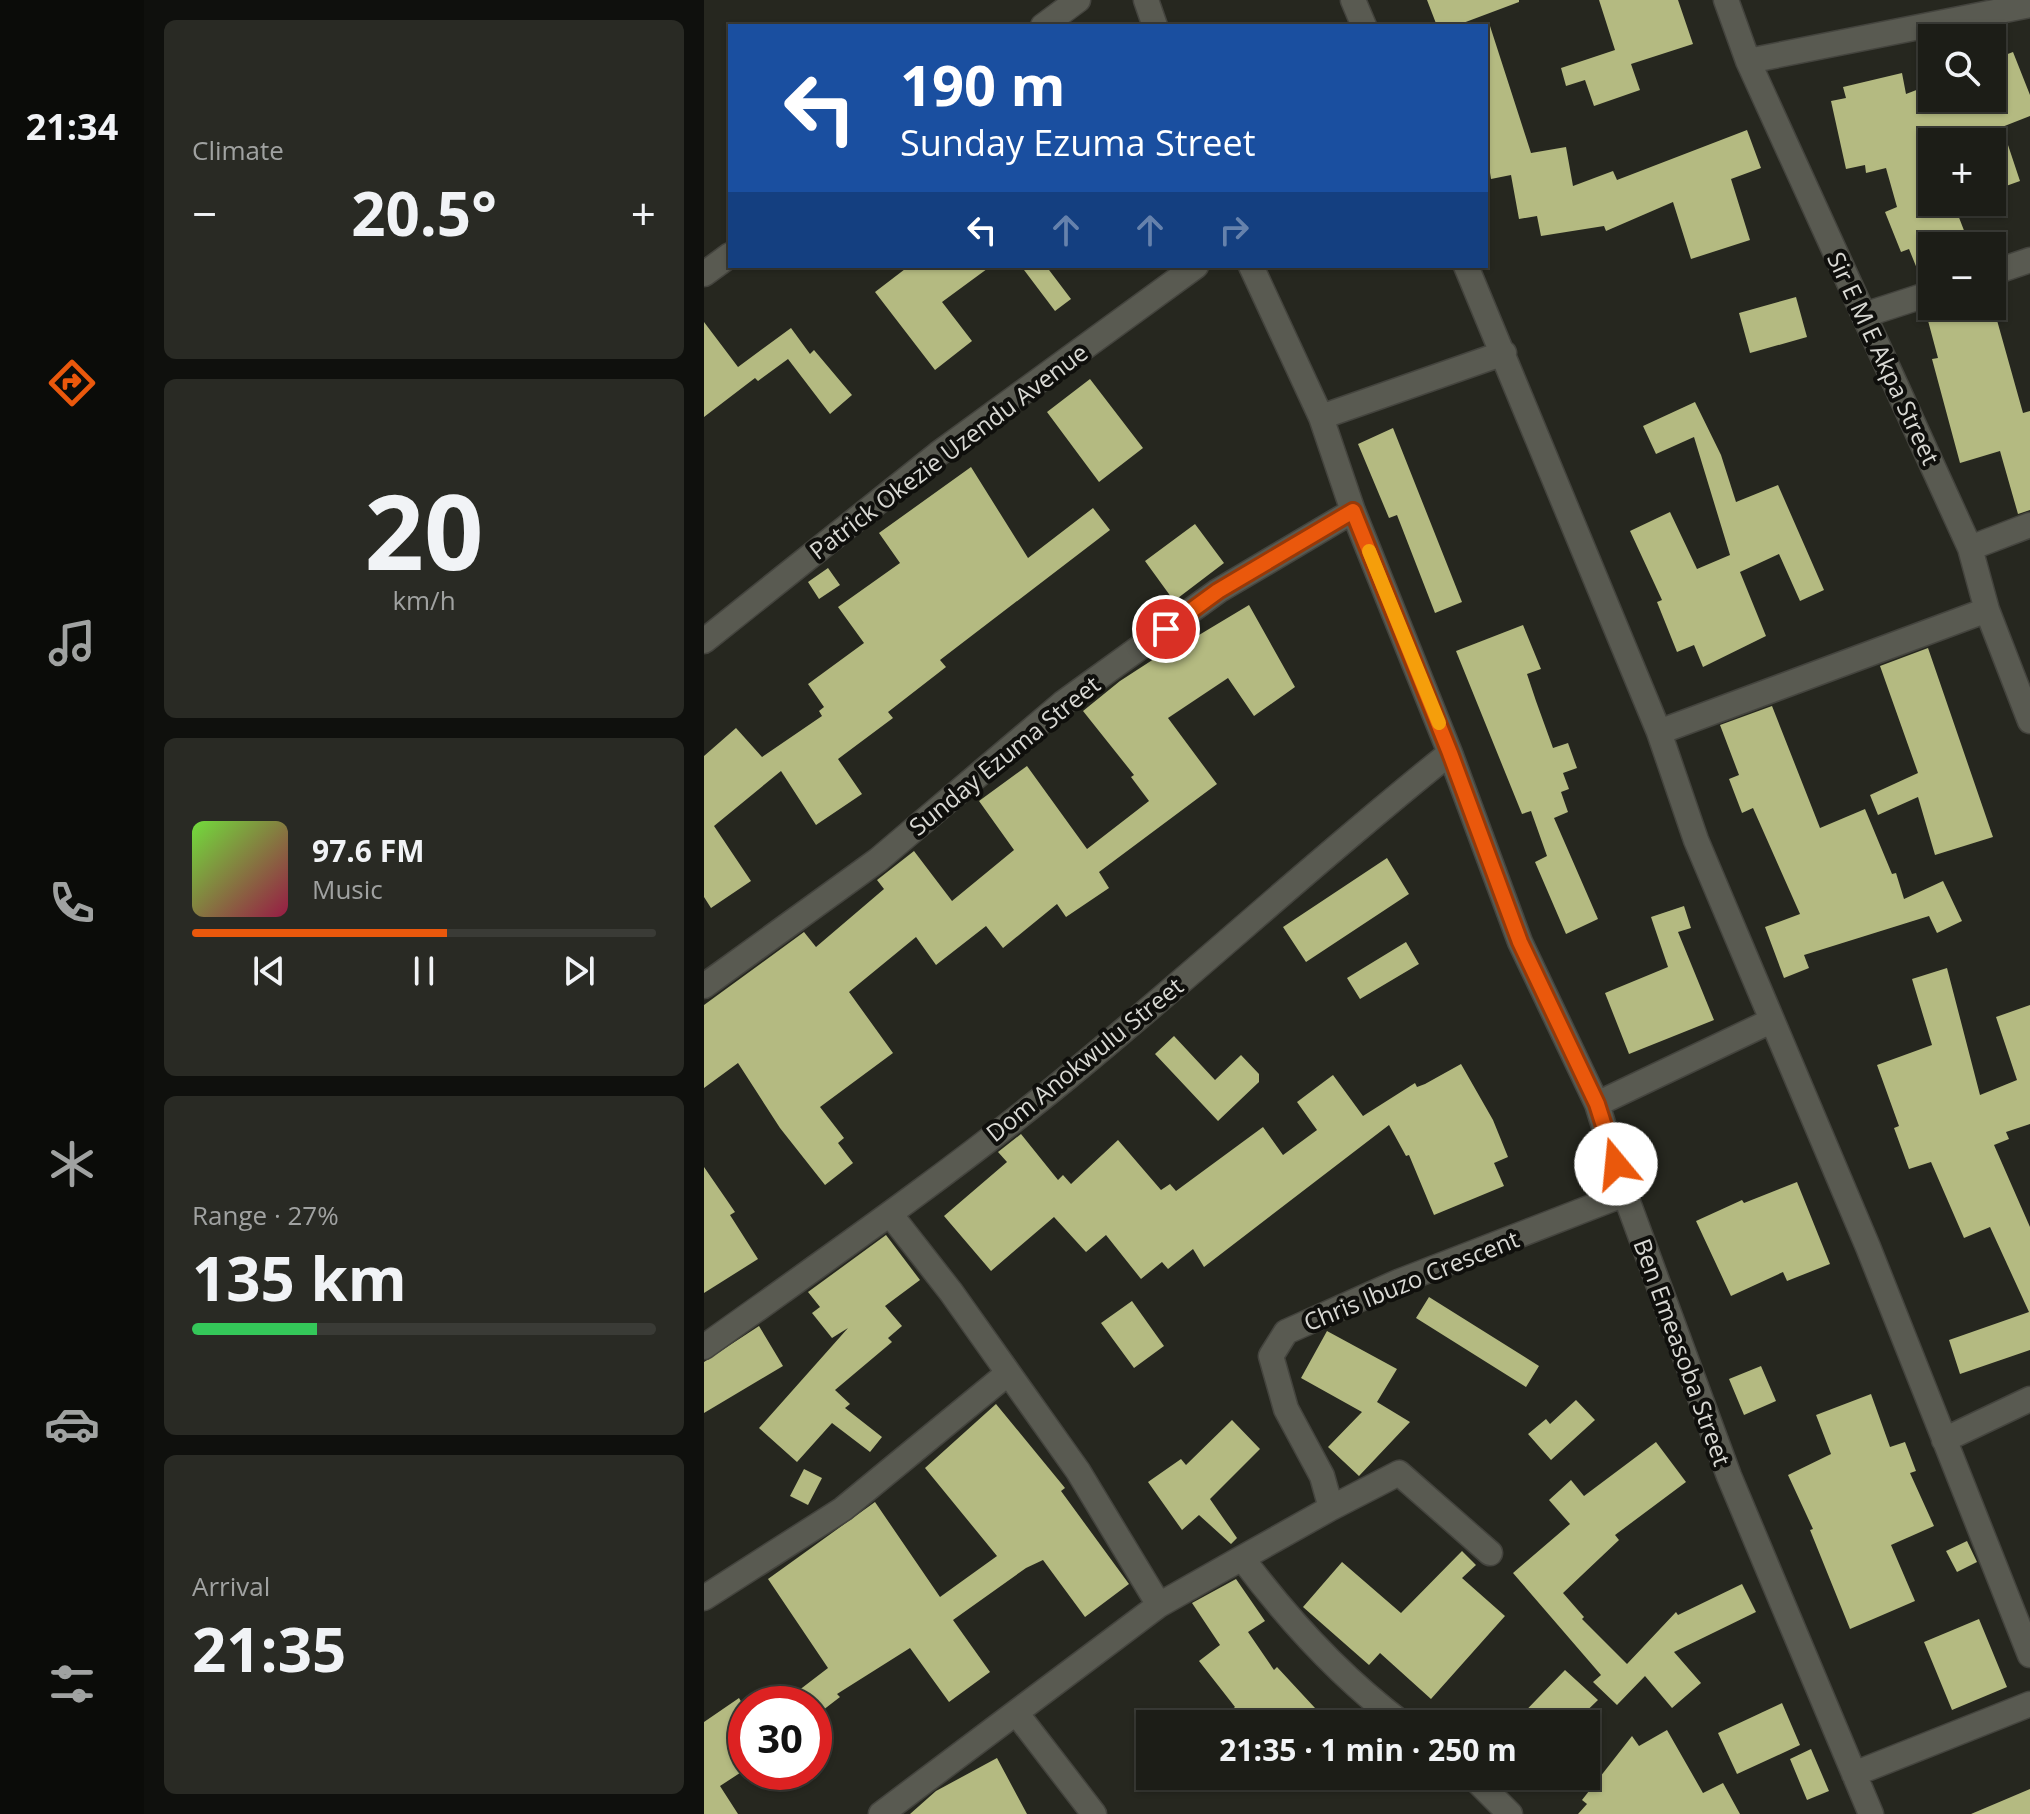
<!DOCTYPE html>
<html lang="en">
<head>
<meta charset="utf-8">
<style>
	:root { --surface:#1c1d17; --page:#292a24; --text:#f1f3f6; --muted:#a0a2a1; --line:#3a3b36; --accent:#ea580c }
	body { margin:0; font-family:"Open Sans",sans-serif; background:var(--page); color:var(--text); height:100vh; display:flex; flex-direction:column; font-size:30px; white-space:nowrap }
	* { box-sizing:border-box; margin:0 }
	p { font-size:26px; color:var(--muted) }
	.icon { flex:none; width:44px; height:44px; fill:none; stroke:currentColor; stroke-width:2; stroke-linecap:round; stroke-linejoin:round }
	.map { position:relative; flex:1; overflow:hidden }
	.drawer { display:flex; flex-direction:column; gap:20px; padding:20px; background:#0f100d; width:560px }
	.drawer>* { flex:none }
	.guide { position:absolute; left:24px; top:24px; width:760px; height:244px; border-radius:0px; box-shadow:0 2px 6px #0004,0 0 0 2px var(--line); background:#1a4fa0; color:#fff; overflow:hidden }
	.fabs { position:absolute; left:1214px; top:24px; display:grid; gap:16px }
	.fabs a { display:grid; place-items:center; width:88px; height:88px; border-radius:0px; background:var(--surface); box-shadow:0 2px 6px #0004,0 0 0 2px var(--line); font-size:40px }
	.speed { position:absolute; left:24px; top:1686px; display:flex; gap:16px; font-size:40px; font-weight:700; text-align:center }
	.speed>* { display:grid; place-content:center; width:104px; height:104px; border-radius:50%; background:var(--surface); box-shadow:0 2px 6px #0004,0 0 0 2px var(--line); line-height:1 }
	.speed .limit { border:12px solid #d22; background:#fff; color:#111 }
	.pin { position:absolute; display:grid; place-items:center; width:68px; height:68px; color:#fff; margin:-34px; border:4px solid #fff; border-radius:50%; box-shadow:0 2px 8px #0007 }
	.me { position:absolute; width:88px; margin:-44px; rotate:343deg; stroke-linejoin:round; filter:drop-shadow(0 0 6px #0008) }
	.turn { display:flex; align-items:center; gap:28px; height:168px; padding:0 40px; font-size:36px }
	.turn .icon { width:104px; height:104px; stroke-width:2.5 }
	.turn b { display:block; font-size:56px; line-height:68px }
	.lanes { display:flex; align-items:center; height:76px; padding:0 40px; background:#0003; justify-content:center; gap:40px; direction:ltr }
	.lanes .off { opacity:.35 }
	.big { font-size:60px; font-weight:700; line-height:1.1 }
	.drawer .tile { flex:1; display:flex; flex-direction:column; justify-content:center; gap:12px; min-width:0; padding:0 28px; border-radius:12px; background:var(--page) }
	.drawer .dial { align-items:center; gap:0 }
	.dial b { font-size:104px; line-height:1 }
	.song { display:flex; align-items:center; gap:24px }
	.cover { width:96px; height:96px; border-radius:12px; background:linear-gradient(135deg,hsl(100 70% 55%),hsl(340 70% 35%)) }
	.played { height:8px; border-radius:4px; background:linear-gradient(90deg,var(--accent) 55%,var(--line) 55%) }
	.keys { display:flex; justify-content:space-around; direction:ltr }
	.heat { display:flex; justify-content:space-between; align-items:center; font-size:44px; direction:ltr }
	.charge { height:12px; border-radius:6px; background:linear-gradient(90deg,#34c759 27%,var(--line) 0) }
	.trip { position:absolute; left:432px; top:1710px; width:464px; height:80px; border-radius:0px; background:var(--surface); box-shadow:0 2px 6px #0004,0 0 0 2px var(--line); font-weight:700; line-height:80px; text-align:center }
	main { display:flex; flex:1; min-height:0 }
	.tab-bar { display:flex; flex-direction:column; width:144px; justify-content:space-around; align-items:center; background:#0b0c09; color:var(--muted) }
	.tab-bar .icon { width:56px; height:56px }
	.tab-bar .active { color:var(--accent) }
	.tab-bar b { font-size:36px; color:var(--text) }
	.map>svg:first-child { display:block }
	.building { fill:#b4ba81 }
	.lines { fill:none; stroke-linecap:round; stroke-linejoin:round }
	.street-casing { stroke:#44443e; stroke-width:27 }
	.street { stroke:#595a51; stroke-width:24 }
	.route-casing { stroke:#983908; stroke-width:20 }
	.route { stroke:#ea580c; stroke-width:14 }
	.slow { stroke:#f59e0b; stroke-width:14 }
	.labels { text-anchor:middle; dominant-baseline:central; stroke-width:8; stroke-linejoin:round; paint-order:stroke }
	.street-label { font-size:24px; fill:#d9d9d4; stroke:#0f0f0c }
</style>
</head>
<body>
<main>
<nav class="tab-bar">
<b>21:34</b>
<svg class="icon active" aria-label="directions" viewBox="0 0 24 24"><path d="M12 3l9 9-9 9-9-9zM9 14v-3h6M13 9l2 2-2 2"/></svg>
<svg class="icon" aria-label="music" viewBox="0 0 24 24"><path d="M9 18V5l10-2v13"/><circle cx="6" cy="18" r="3"/><circle cx="16" cy="16" r="3"/></svg>
<svg class="icon" aria-label="phone" viewBox="0 0 24 24"><path d="M5 4h4l2 5-3 2q2 4 5 5l2-3 5 2v4C11 20 4 13 5 4z"/></svg>
<svg class="icon" aria-label="climate" viewBox="0 0 24 24"><path d="M12 3v18M4 7l16 10M4 17L20 7"/></svg>
<svg class="icon" aria-label="car" viewBox="0 0 24 24"><path d="M5 17H2v-5l4-1 3-4h7l3 4 3 1v5h-3M9 17h6M6 11h13"/><circle cx="7" cy="17" r="2"/><circle cx="17" cy="17" r="2"/></svg>
<svg class="icon" aria-label="filters" viewBox="0 0 24 24"><path d="M4 7h16M4 17h16"/><circle cx="9" cy="7" r="2"/><circle cx="15" cy="17" r="2"/></svg>
</nav>
<section class="drawer">
<div class="tile"><p>Climate</p>
<div class="heat"><a>−</a><b class="big">20.5°</b><a>+</a></div>
</div>
<div class="tile dial"><b>20</b><p>km/h</p></div>
<div class="tile">
<div class="song"><i class="cover"></i><div><b>97.6 FM</b><p>Music</p></div></div>
<div class="played"></div>
<div class="keys"><svg class="icon" aria-label="previous" viewBox="0 0 24 24"><path d="M18 5L8 12l10 7zM5 5v14"/></svg><svg class="icon" aria-label="pause" viewBox="0 0 24 24"><path d="M8 5v14M16 5v14"/></svg><svg class="icon" aria-label="next" viewBox="0 0 24 24"><path d="M6 5l10 7-10 7zM19 5v14"/></svg></div>
</div>
<div class="tile"><p>Range · 27%</p><b class="big">135 km</b><div class="charge"></div></div>
<div class="tile"><p>Arrival</p><b class="big">21:35</b></div>
</section>
<div class="map">
<svg width="1326" height="1814" viewBox="0 0 1326 1814">
	<rect width="100%" height="100%" fill="#26271f"/>
	<!-- building -->
	<path class="building" d="M723 0H815V2L751 26H733Z
		M895 0H974L989 44 927 64 936 90 890 106 881 80 862 86 857 68 911 50Z
		M786 26 827 153 862 147 869 186 909 171 913 180 1043 130 1057 168 1027 179 1046 240 987 259 969 202 902 231 900 226 837 236 833 216 815 219 807 175 787 179 782 147V27Z
		M1309 52 1326 95V116L1298 127 1316 181 1288 191V131L1260 142H1228V202H1249L1266 246H1228V278L1218 281 1205 249 1197 252 1181 212 1193 207 1182 168 1162 173 1161 165 1142 169 1127 101 1142 98 1139 87 1198 73 1202 94 1228 84V98H1288V60Z
		M205 266H287L238 302 268 341 231 370 171 292Z
		M317 266H342L367 299 351 311Z
		M1092 297 1103 337 1046 353 1035 313Z
		M1264 306H1289L1319 413 1326 411V510L1314 514 1296 451 1256 463 1228 359 1234 358 1223 317Z
		M0 322 34 367 87 328 106 354 110 350 148 395 126 414 84 359 54 381 51 378 0 417Z
		M386 379 439 448 395 482 343 412Z
		M991 402 1017 455 1032 502 1074 485 1120 590 1096 601 1075 554 1036 572 1062 636 999 667 990 645 973 652 953 602 958 600 926 531 966 512 993 569 1026 555 990 437 952 454 939 426Z
		M689 428 758 602 731 613 693 515 685 518 654 444Z
		M267 467 324 558 389 508 406 530 236 660 242 667 184 712 189 718 134 759 158 794 112 825 77 771 10 826 47 881 7 908 0 897V756L32 728 58 757 118 716 115 711 120 707 104 684 160 643 134 607 196 563 175 533Z
		M491 524 520 563 470 601 441 561Z
		M124 568 136 585 115 599 104 582Z
		M545 605 591 687 550 716 524 678 464 718 513 784 395 872 405 888 362 917 353 904 299 948 282 926 232 965 212 937 145 992 189 1053 116 1107 140 1138 134 1143 149 1163 121 1185 76 1128 34 1063 0 1088V1005L100 932 112 947 180 889 173 880 210 851 248 901 310 850 275 801 323 766 383 849 445 801 427 777 430 775 379 711 416 681 473 644 475 647Z
		M819 625 837 669 823 674 832 701 849 748 864 743 873 768 859 773 865 789 857 792 864 812 850 818 894 919 862 934 831 862 843 856 827 811 818 814 752 651Z
		M1224 648 1289 837 1231 855 1214 797 1174 815 1166 795 1214 773 1176 666Z
		M1068 706 1116 828 1161 809 1188 874 1192 873 1200 899 1239 881 1258 921 1233 933 1225 916 1100 955 1105 968 1080 978 1061 927 1096 914 1049 808 1038 813 1025 779 1035 775 1016 725Z
		M683 858 705 894 602 962 579 927Z
		M980 906 987 928 974 932 1010 1020 925 1054 901 993 964 967 947 917Z
		M702 942 715 964 656 999 643 978Z
		M1243 968 1276 1095 1313 1080 1292 1017 1326 1005V1124L1302 1132 1305 1139 1290 1145 1326 1227V1350L1256 1374 1245 1340 1325 1312 1286 1227 1260 1238 1227 1162 1205 1169 1190 1128 1195 1126 1173 1065 1228 1045 1208 979Z
		M470 1036 511 1080 537 1055 555 1074V1082L514 1121 451 1054Z
		M757 1064 789 1120 804 1157 790 1163 800 1186 730 1215 705 1155 702 1156 685 1125 500 1267 489 1249 464 1269 458 1262 437 1279 402 1235 382 1252 350 1217 287 1271 240 1216 303 1162 294 1152 317 1134 354 1180 359 1175 367 1184 414 1140 457 1190 466 1184 472 1191 559 1127 579 1155 613 1130 593 1102 629 1075 659 1116 711 1083 713 1087 721 1084Z
		M0 1167 31 1212 26 1215 54 1259 0 1293Z
		M1093 1182 1126 1264 1083 1281 1079 1272 1027 1296 992 1221 1038 1200 1040 1203Z
		M182 1235 216 1280 181 1306 198 1326 184 1338 188 1342 131 1390 146 1404 141 1408 178 1437 166 1452 128 1423 93 1462 55 1428 144 1328 128 1338 108 1313 116 1307 104 1292Z
		M725 1297 835 1366 822 1387 712 1318Z
		M428 1301 460 1346 430 1368 397 1323Z
		M55 1326 79 1366 0 1413V1362Z
		M623 1331 693 1369 673 1402 706 1422 655 1476 624 1447 658 1412 597 1378Z
		M1057 1366 1072 1401 1040 1415 1025 1379Z
		M1167 1394 1186 1447 1201 1442 1212 1471 1206 1473 1230 1526 1187 1545 1211 1601 1146 1629 1106 1530 1109 1529 1084 1475 1127 1454 1112 1415Z
		M872 1400 891 1420 847 1460 824 1434 842 1419 846 1424Z
		M292 1404 361 1488 357 1491 425 1584 381 1617 339 1560 322 1568 249 1620 286 1672 245 1702 206 1648 133 1694 136 1697 110 1717V1704H77L124 1668 64 1579 171 1502 236 1597 293 1556 221 1468Z
		M528 1420 556 1449 506 1499 533 1538 527 1544 495 1515 478 1530 444 1482 477 1459 482 1465Z
		M952 1442 982 1482 911 1535 915 1540 859 1593 880 1617 878 1619 923 1664 972 1612 974 1615 1038 1584 1052 1612 970 1652 997 1683 968 1708 941 1676 913 1705 889 1682 897 1675 809 1573 866 1524 845 1500 867 1480 880 1496Z
		M100 1469 118 1478 104 1505 86 1496Z
		M1263 1541 1273 1562 1253 1572 1242 1551Z
		M758 1551 772 1565 758 1578 801 1616 727 1699 676 1653 665 1665 599 1607 638 1562 697 1613Z
		M532 1579 561 1621 544 1632 570 1670 573 1667 611 1708 593 1724H512L531 1707 495 1661 516 1645 488 1603Z
		M1275 1619 1303 1687 1248 1710 1220 1642Z
		M861 1670 894 1700 869 1724H809Z
		M35 1698 42 1710V1769L16 1786 34 1814H0V1722Z
		M1078 1703 1096 1745 1033 1774 1014 1733Z
		M963 1730 999 1793 1019 1783 1036 1814H874L883 1804 878 1800 928 1736 935 1746Z
		M1107 1749 1125 1791 1103 1800 1086 1759Z
		M293 1758 323 1814H206L232 1791Z
		M1326 1789V1814H1267Z"/>
	<g class="lines">
		<!-- street casing -->
		<g class="street-casing">
			<path id="street" d="M442 0 451 26
				M649 0 660 26
				M1022 0 1044 61 1266 548 1283 610 1326 721
				M339 26 374 0
				M1044 61 1326 5
				M547 266 617 417 649 511 746 753 816 942 893 1104 921 1194 1025 1476 1167 1814
				M762 266 955 732 992 840 1164 1247 1326 1655
				M1288 273 1326 260
				M0 274 26 255
				M1160 315 1228 293
				M617 417 800 353
				M1266 548 1326 525
				M0 641 234 454 492 266
				M955 732 1283 610
				M0 986 174 860 359 703 514 591 649 511
				M893 1104 1067 1021
				M186 1214 247 1292 374 1471 455 1605
				M0 1347C123 1259 247 1173 364 1077 493 971 616 857 746 753
				M1240 1440 1326 1399
				M627 1508 695 1473 786 1553
				M0 1598 139 1509 303 1374
				M313 1714 390 1814
				M699 1724C636 1677 585 1621 538 1558L627 1508 618 1476 582 1409 567 1356 582 1332 694 1282 921 1194
				M1150 1774 1326 1704
				M768 1776 806 1814
				M177 1814 455 1605 538 1558"/>
		</g>
		<!-- street -->
		<use href="#street" class="street"/>
	</g>
	<g class="lines">
		<!-- route casing -->
		<g class="route-casing">
			<path id="route" d="M462 629 514 591 649 511 746 753 816 942 893 1104 912 1164"/>
		</g>
		<!-- route -->
		<use href="#route" class="route"/>
		<!-- slow -->
		<path class="slow" d="M665 551 735 723"/>
	</g>
	<g class="labels">
		<!-- street labels -->
		<g class="street-label">
			<text transform="translate(1180 358) rotate(65)">Sir E M E Akpa Street</text>
			<text transform="translate(244 451) rotate(-37)">Patrick Okezie Uzendu Avenue</text>
			<text transform="translate(300 755) rotate(-39)">Sunday Ezuma Street</text>
			<text transform="translate(380 1059) rotate(-39)">Dom Anokwulu Street</text>
			<text transform="translate(707 1280) rotate(-22)">Chris Ibuzo Crescent</text>
			<text transform="translate(979 1352) rotate(70)">Ben Emeasoba Street</text>
		</g>
	</g>
</svg>
<div class="fabs">
<a><svg class="icon" aria-label="search" viewBox="0 0 24 24"><circle cx="10" cy="10" r="6"/><path d="M15 15l6 6"/></svg></a>
<a>+</a>
<a>−</a>
</div>
<div class="speed"><div class="limit">30</div></div>
<div class="pin" style="left:462px;top:629px;background:#d93025"><svg class="icon" aria-label="arrive" viewBox="0 0 24 24"><path d="M6 21V4h12l-3 4 3 4H6"/></svg></div>
<svg class="me" style="left:912px;top:1164px" viewBox="-20 -20 40 40"><circle r="19" fill="#fff"/><path d="M0-13L10 11 0 6-10 11z" fill="#ea580c"/></svg>
<div class="trip">21:35 · 1 min · 250 m</div>
<div class="guide">
<div class="turn"><svg class="icon" aria-label="left" viewBox="0 0 24 24"><path d="M17 20v-9H6M10 6l-5 5 5 5"/></svg><div><b>190 m</b>Sunday Ezuma Street</div></div>
<div class="lanes"><svg class="icon" aria-label="left" viewBox="0 0 24 24"><path d="M17 20v-9H6M10 6l-5 5 5 5"/></svg><svg class="icon off" aria-label="ahead" viewBox="0 0 24 24"><path d="M12 20V5M6 11l6-6 6 6"/></svg><svg class="icon off" aria-label="ahead" viewBox="0 0 24 24"><path d="M12 20V5M6 11l6-6 6 6"/></svg><svg class="icon off" aria-label="right" viewBox="0 0 24 24"><path d="M7 20v-9h11M14 6l5 5-5 5"/></svg></div>
</div>
</div>
</main>
</body>
</html>
